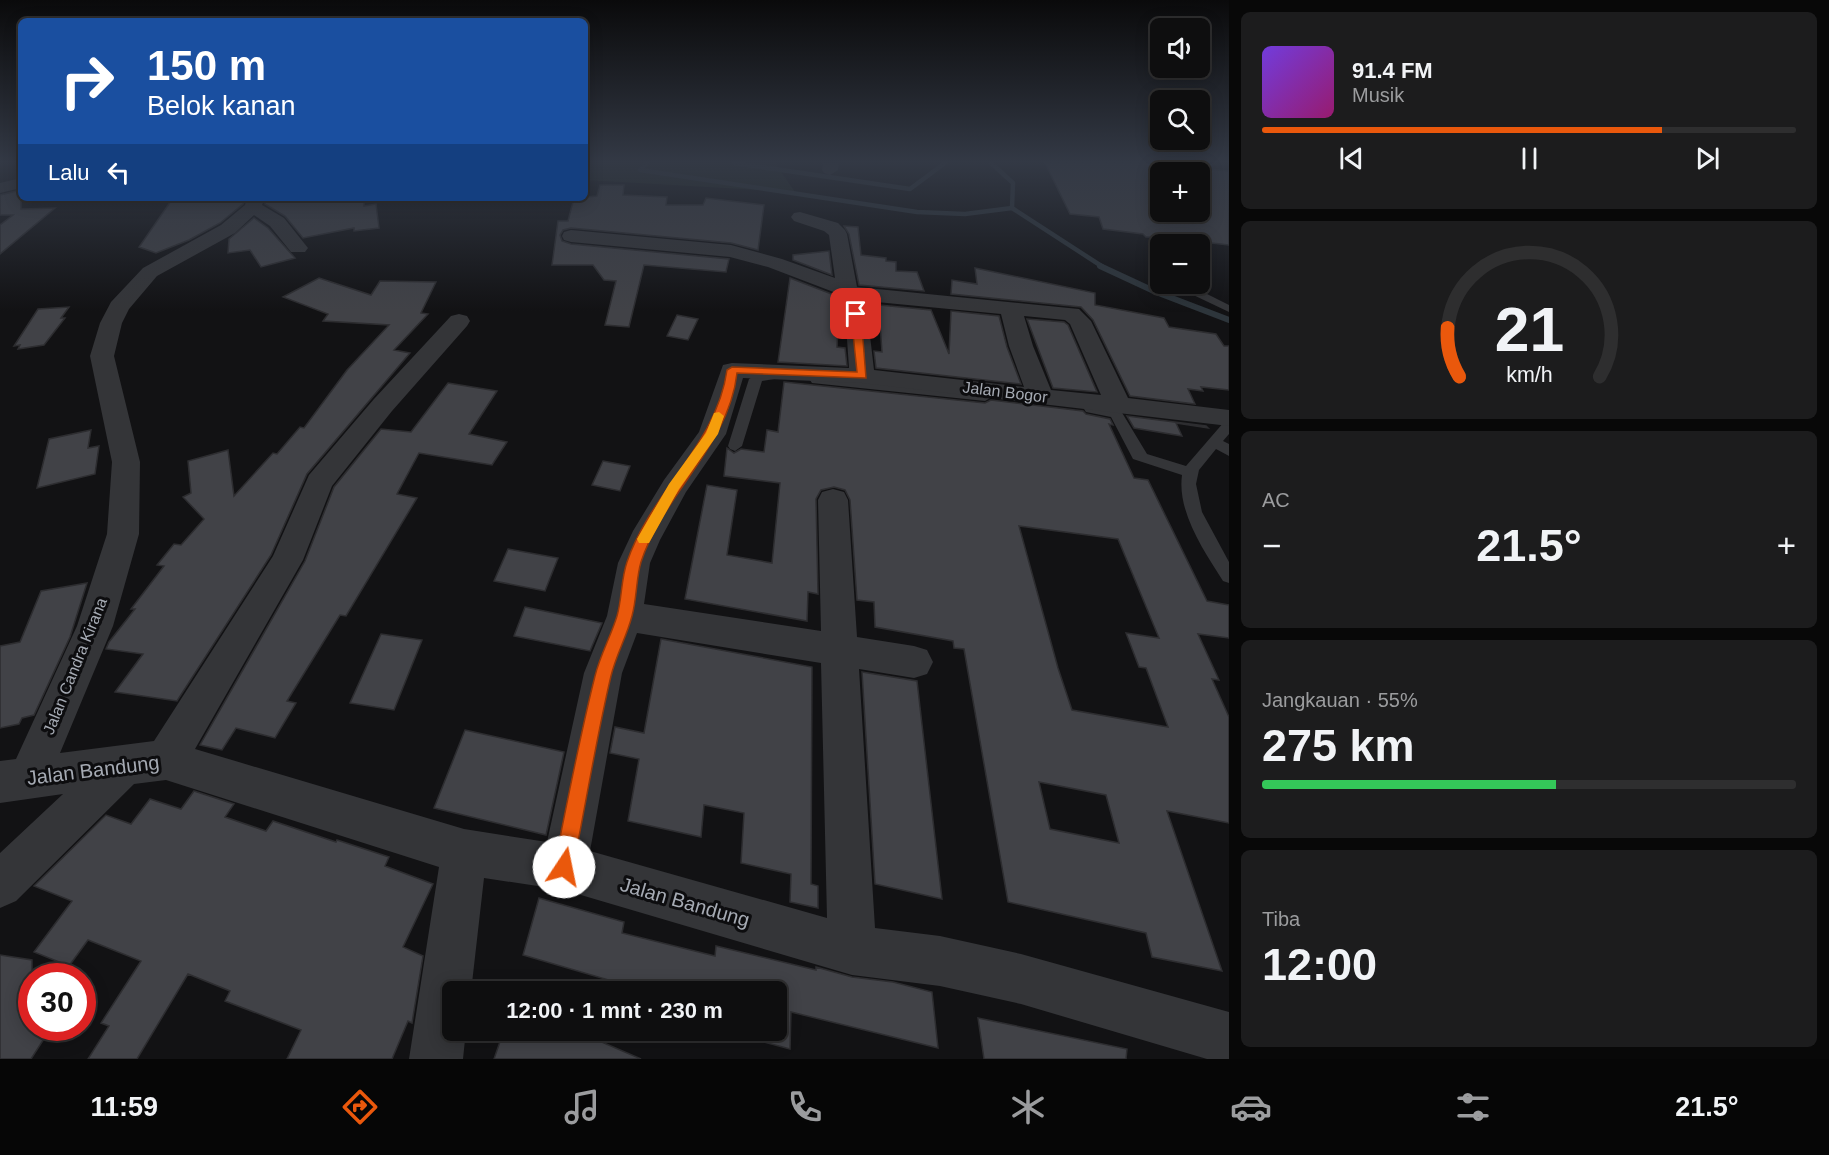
<!DOCTYPE html>
<html lang="id">
<head>
<meta charset="utf-8">
<style>
	:root { --surface:#0e0e0f; --page:#1c1c1d; --text:#f1f3f6; --muted:#9b9c9e; --line:#2e2e2f; --accent:#ea580c }
	body { margin:0; font-family:Helvetica,sans-serif; background:var(--page); color:var(--text); height:100vh; display:flex; flex-direction:column; font-size:22px; white-space:nowrap }
	* { box-sizing:border-box; margin:0 }
	p { font-size:20px; color:var(--muted) }
	.icon { flex:none; width:33px; height:33px; fill:none; stroke:currentColor; stroke-width:2; stroke-linecap:round; stroke-linejoin:round }
	.map { position:relative; flex:1; overflow:hidden }
	.details { display:flex; flex-direction:column; gap:12px; padding:12px; background:#080808; width:600px }
	.details>* { flex:none }
	.guide { position:absolute; left:18px; top:18px; width:570px; height:183px; border-radius:9px; box-shadow:0 3px 15px #0003,0 0 0 2px var(--line); background:#1a4fa0; color:#fff; overflow:hidden }
	.controls { position:absolute; left:1150px; top:18px; display:grid; gap:12px }
	.controls a { display:grid; place-items:center; width:60px; height:60px; border-radius:9px; background:var(--surface); box-shadow:0 3px 15px #0003,0 0 0 2px var(--line); font-size:30px }
	.speed { position:absolute; left:18px; top:963px; display:flex; gap:12px; font-size:30px; font-weight:700; text-align:center }
	.speed>* { display:grid; place-content:center; width:78px; height:78px; border-radius:50%; background:var(--surface); box-shadow:0 3px 15px #0003,0 0 0 2px var(--line); line-height:1 }
	.speed .limit { border:9px solid #d22; background:#fff; color:#111 }
	.pin { position:absolute; display:grid; place-items:center; width:51px; height:51px; color:#fff; margin:-26px; border-radius:12px; box-shadow:0 3px 9px #0006 }
	.me { position:absolute; width:66px; margin:-33px; rotate:11deg; stroke-linejoin:round; filter:drop-shadow(0 0 4px #0008) }
	.turn { display:flex; align-items:center; gap:21px; height:126px; padding:0 30px; font-size:27px }
	.turn .icon { width:78px; height:78px; stroke-width:2.5 }
	.turn b { display:block; font-size:42px; line-height:51px }
	.then { display:flex; align-items:center; height:57px; padding:0 30px; background:#0003; gap:12px; font-size:22px }
	.big { font-size:45px; font-weight:800; line-height:1.1 }
	.details .widget { flex:1; display:flex; flex-direction:column; justify-content:center; gap:9px; min-width:0; padding:0 21px; border-radius:9px; background:var(--page) }
	.details .dial { align-items:center; gap:0 }
	.dial svg { height:156px; overflow:visible; fill:none; stroke:var(--line); stroke-width:7; stroke-linecap:round; text-anchor:middle }
	.dial text { fill:var(--text); stroke:none }
	.song { display:flex; align-items:center; gap:18px }
	.cover { width:72px; height:72px; border-radius:9px; background:linear-gradient(135deg,hsl(260 70% 55%),hsl(320 70% 35%)) }
	.played { height:6px; border-radius:3px; background:linear-gradient(90deg,var(--accent) 75%,var(--line) 75%) }
	.keys { display:flex; justify-content:space-around; direction:ltr }
	.heat { display:flex; justify-content:space-between; align-items:center; font-size:33px; direction:ltr }
	.charge { height:9px; border-radius:4px; background:linear-gradient(90deg,#34c759 55%,var(--line) 0) }
	.trip { position:absolute; left:442px; top:981px; width:345px; height:60px; border-radius:9px; background:var(--surface); box-shadow:0 3px 15px #0003,0 0 0 2px var(--line); font-weight:800; line-height:60px; text-align:center }
	.menu { display:flex; height:96px; justify-content:space-around; align-items:center; background:#060606; color:var(--muted) }
	.menu .icon { width:42px; height:42px }
	.menu .on { color:var(--accent) }
	.menu b { font-size:27px; color:var(--text) }
	main { display:flex; flex:1; min-height:0 }
	.map>svg:first-child { display:block }
	.green { fill:#1f2620 }
	.lines { fill:none; stroke-linecap:round; stroke-linejoin:round }
	.stream-far1 { stroke:#2d353b; stroke-width:4.5 }
	.stream { stroke:#2d353b; stroke-width:6 }
	.building { fill:#414247; stroke:#2d2d30; stroke-width:1.5; fill-rule:evenodd }
	.service { fill:#343538; fill-rule:evenodd }
	.minor { fill:#343538; fill-rule:evenodd }
	.route { fill:#ea580c; stroke:#983908; stroke-width:1.5 }
	.slow { fill:#f59e0b }
	.labels { text-anchor:middle; dominant-baseline:central; stroke-width:6; stroke-linejoin:round; paint-order:stroke }
	.street-label { font-size:16px; fill:#a5aab3; stroke:#0d0d0f }
	.near-street-label { font-size:20px; fill:#a5aab3; stroke:#0d0d0f }
</style>
</head>
<body>
<main>
<div class="map">
<svg width="1229" height="1059" viewBox="0 0 1229 1059">
	<rect width="100%" height="100%" fill="#121214"/>
	<!-- green -->
	<path class="green" d="M585 163H775L795 192 585 180Z"/>
	<g class="lines">
		<!-- stream-far1 -->
		<path class="stream-far1" d="M647 163 640 170 917 212 965 214 1012 208 1013 183 991 163
			M734 163 910 189 945 163
			M1012 208 1103 267"/>
		<!-- stream -->
		<path class="stream" d="M1100 266 1156 292 1229 320"/>
	</g>
	<!-- building -->
	<path class="building" d="M1045 163H1191L1195 168 1229 171V245L1158 237H1146L1143 234 1103 229 1099 217 1070 214ZM1161 172H1200V212H1161Z
		M600 185H624L623 195 667 197 666 205H703L706 198 764 205 758 250 731 243 571 228 563 230 560 235 562 241 571 244 729 259 726 272 644 265 629 327 605 325 616 281 604 280 593 265H552L558 221H568L574 198 597 196Z
		M21 190V209L55 208 0 254V225L13 215H0V195Z
		M173 198H245L243 204 220 223 189 240 156 253 139 247Z
		M267 198H364V206L376 204 379 228 354 231V228L303 238 285 216 265 204Z
		M254 218 268 228 295 258 261 267 250 250 228 253 229 239Z
		M844 226 858 227 861 255 886 258V261L896 262V271L917 272 924 291 859 285 849 234Z
		M829 251 832 275 793 260V255Z
		M975 268 1095 293V305L1164 318 1169 327 1216 334 1224 346H1229V390L1201 387 1203 391 1188 389 1195 404 1130 396 1093 320 1081 307 951 294 952 280 977 284Z
		M319 278 371 295 380 281 436 282 421 313 428 314 394 350 410 353 307 474 271 555 177 701 115 692 143 654 106 649 109 642 135 609H131L164 566 157 565 174 544 181 545 204 519 183 497 191 493 188 461 228 450 234 496 273 453 277 454 300 427 304 428 347 370 389 325 323 321 328 314 283 297Z
		M790 278 842 298V306H839L837 347 845 348 847 366 778 362Z
		M869 304 931 310 949 354 951 311 999 316 1007 347 1021 384 876 368 874 351 882 352 879 311 869 310Z
		M69 307 61 318H65L44 345 18 349 20 345 14 346 38 309Z
		M677 315 698 319 688 340 667 336Z
		M1027 319 1064 322 1068 325 1097 392 1053 388Z
		M784 382 985 403 991 400 1083 411 1086 414 1110 419 1113 425 1109 424 1134 478 1148 480 1207 601 1229 605V638L1198 634 1219 680 1212 679 1229 717V823L1167 811 1222 971 1152 957 1146 933 1008 902 964 649 954 648 953 641 875 627 874 602 857 600 850 500 845 490 834 487 821 490 816 499 818 594 808 592 807 621 685 599 707 485 737 490 727 555 772 563 780 483 724 476 727 448 734 453 741 449 764 452 767 430 778 432ZM1019 526 1118 539 1159 638 1126 633 1139 667 1146 668 1168 727 1072 710 1058 668ZM1039 782 1106 795 1119 843 1050 829Z
		M448 383 497 391 469 434 507 442 492 465 419 453 397 494 417 498 346 616 340 615 287 701 296 703 275 738 236 728 222 750 200 745 305 561 334 487 381 429 411 432Z
		M1127 416 1206 426 1208 428 1176 423 1182 436 1134 428Z
		M91 430 88 448 99 446 95 474 37 488 49 439Z
		M603 461 630 466 620 491 592 485Z
		M508 549 558 558 545 591 494 581Z
		M87 583 70 637 34 715 22 718 19 724 0 728V646L20 642 41 591Z
		M525 607 602 623 590 651 514 636Z
		M381 634 422 640 394 710 350 703Z
		M661 639 812 667 811 884 818 886V908L790 902 791 874 741 863 744 813 704 805 701 837 628 821 639 759 610 753 615 727 644 733Z
		M862 672 917 681 942 899 875 884Z
		M465 730 564 752 546 835 434 808Z
		M194 791 234 804 225 817 266 831 273 821 336 842 337 840 389 857 385 866 433 884 403 947 423 956 412 1023 408 1021 392 1059H287L301 1030 225 1001 230 991 188 974 137 1059H88L109 1026 101 1023 141 961 88 940 69 966 34 952 72 901 34 886 106 815 131 824 150 799 181 809Z
		M539 898 624 922 622 933 715 956 716 946 816 970V967L852 977 893 982 932 992 938 1048 791 1012 790 1049 719 1030H777V992H628L629 986 523 955Z
		M0 955 32 960V1028H51L31 1059H0Z
		M978 1018 1127 1049 1126 1059H984Z
		M504 1030H574L641 1059H494Z"/>
	<g class="lines">
		<!-- service -->
		<path class="service" d="M1150 239H1158L1162 244 1161 253C1156 252 1148 243 1150 239Z
			M1180 284H1191L1195 288 1229 305V312L1187 292Z
			M763 371H776L783 375 781 378 762 381 742 446 735 451 730 449 728 446 749 379Z
			M817 376 985 393 992 397 985 401 812 383 810 380Z
			M1091 405 1121 411 1147 454 1186 466 1224 422 1229 420V434L1223 441 1229 444V456L1216 449 1199 470 1196 484 1202 512 1229 562V583L1223 581C1204 551 1177 512 1182 475L1133 459 1111 417 1086 412 1084 409 1086 406Z"/>
		<!-- minor -->
		<path class="minor" d="M823 163H839L838 170 830 175 824 173 822 170Z
			M21 178V188L0 193V183Z
			M247 198H265L262 205 284 218 308 248 305 252H291L270 226 254 215 235 233 157 276 129 309 122 323 114 356 140 462 139 534 113 626 60 753 154 741 273 556 309 475 374 399 451 316 459 314 467 316 470 321 467 326 392 411 332 486 303 560 195 749 464 829 547 842 584 673 607 616 618 563 633 531 664 480 699 432 723 365 732 363 849 368 844 296 768 267 730 257 571 242 564 240 562 236 564 232 571 230 731 245 782 259 835 278 829 235 824 231 794 221 791 217 794 213 800 212 838 223 845 230 847 234 857 287 1079 309 1091 321 1128 398 1229 410V426L862 383 743 378 726 434 686 492 660 540 650 563 644 604 821 631 818 500 822 492 833 489 844 492 848 500 857 637 914 646 927 650 933 662 927 674 914 678 859 669 875 928 940 936 1021 954 1229 1012V1059H1207L1021 1004 940 986 852 975 564 890 484 878 471 992H453V1030H466L463 1059H409L439 867 166 780 134 784 16 901 0 908V853L63 794 0 803V761L16 759 77 626 107 534 112 462 90 356 100 323 111 302 143 268 221 225 245 205ZM866 301 1001 314 1009 346 1024 387 874 370ZM1024 316 1065 320 1070 324 1101 395 1051 390 1033 346ZM637 633 821 663 827 918 590 851 622 673Z"/>
	</g>
	<!-- sky -->
	<linearGradient id="sky" x2="0" y2="1"><stop stop-color="#0a0a0b"/><stop offset="0.52" stop-color="#333945"/><stop offset="1" stop-color="#333945" stop-opacity="0"/></linearGradient>
	<rect width="1229" height="311" fill="url(#sky)"/>
	<!-- route -->
	<path class="route" d="M856 311 861 314 866 378 737 373C729 446 663 494 641 562 636 579 637 598 632 616 627 636 616 655 611 676 596 739 586 804 573 867L571 874 564 877 557 874 554 867C567 804 579 739 595 676 600 655 611 636 617 616 622 599 621 579 627 562 650 493 717 444 727 370L732 367 857 372 851 314Z"/>
	<!-- slow -->
	<path class="slow" d="M719 412 724 416 718 434 679 489 649 543H639L637 539 669 484 706 433 714 413Z"/>
	<g class="labels">
		<!-- street labels -->
		<g class="street-label">
			<text transform="translate(1005 392) rotate(7)">Jalan Bogor</text>
			<text transform="translate(75 666) rotate(-68)">Jalan Candra Kirana</text>
		</g>
		<!-- near-street labels -->
		<g class="near-street-label">
			<text transform="translate(93 770) rotate(-7)">Jalan Bandung</text>
			<text transform="translate(685 902) rotate(16)">Jalan Bandung</text>
		</g>
	</g>
</svg>
<div class="controls">
<a><svg class="icon" aria-label="sound" viewBox="0 0 24 24"><path d="M4 9h4l5-4v14l-5-4H4zM17 9q2 3 0 6"/></svg></a>
<a><svg class="icon" aria-label="search" viewBox="0 0 24 24"><circle cx="10" cy="10" r="6"/><path d="M15 15l6 6"/></svg></a>
<a>+</a>
<a>−</a>
</div>
<div class="speed"><div class="limit">30</div></div>
<div class="pin" style="left:856px;top:314px;background:#d93025"><svg class="icon" aria-label="arrive" viewBox="0 0 24 24"><path d="M6 21V4h12l-3 4 3 4H6"/></svg></div>
<svg class="me" style="left:564px;top:867px" viewBox="-20 -20 40 40"><circle r="19" fill="#fff"/><path d="M0-13L10 11 0 6-10 11z" fill="#ea580c"/></svg>
<div class="trip">12:00 · 1 mnt · 230 m</div>
<div class="guide">
<div class="turn"><svg class="icon" aria-label="right" viewBox="0 0 24 24"><path d="M7 20v-9h11M14 6l5 5-5 5"/></svg><div><b>150 m</b>Belok kanan</div></div>
<div class="then">Lalu<svg class="icon" aria-label="left" viewBox="0 0 24 24"><path d="M17 20v-9H6M10 6l-5 5 5 5"/></svg></div>
</div>
</div>
<section class="details">
<div class="widget">
<div class="song"><i class="cover"></i><div><b>91.4 FM</b><p>Musik</p></div></div>
<div class="played"></div>
<div class="keys"><svg class="icon" aria-label="previous" viewBox="0 0 24 24"><path d="M18 5L8 12l10 7zM5 5v14"/></svg><svg class="icon" aria-label="pause" viewBox="0 0 24 24"><path d="M8 5v14M16 5v14"/></svg><svg class="icon" aria-label="next" viewBox="0 0 24 24"><path d="M6 5l10 7-10 7zM19 5v14"/></svg></div>
</div>
<div class="widget dial"><svg viewBox="0 0 100 80">
<path d="M14 69A42 42 0 1 1 86 69"/>
<path d="M14 69A42 42 0 0 1 8 44" stroke="#ea580c"/>
<text x="50" y="56" font-size="32" font-weight="700">21</text>
<text x="50" y="72" font-size="11">km/h</text>
</svg></div>
<div class="widget"><p>AC</p>
<div class="heat"><a>−</a><b class="big">21.5°</b><a>+</a></div>
</div>
<div class="widget"><p>Jangkauan · 55%</p><b class="big">275 km</b><div class="charge"></div></div>
<div class="widget"><p>Tiba</p><b class="big">12:00</b></div>
</section>
</main>
<nav class="menu">
<b>11:59</b>
<svg class="icon on" aria-label="directions" viewBox="0 0 24 24"><path d="M12 3l9 9-9 9-9-9zM9 14v-3h6M13 9l2 2-2 2"/></svg>
<svg class="icon" aria-label="music" viewBox="0 0 24 24"><path d="M9 18V5l10-2v13"/><circle cx="6" cy="18" r="3"/><circle cx="16" cy="16" r="3"/></svg>
<svg class="icon" aria-label="phone" viewBox="0 0 24 24"><path d="M5 4h4l2 5-3 2q2 4 5 5l2-3 5 2v4C11 20 4 13 5 4z"/></svg>
<svg class="icon" aria-label="climate" viewBox="0 0 24 24"><path d="M12 3v18M4 7l16 10M4 17L20 7"/></svg>
<svg class="icon" aria-label="car" viewBox="0 0 24 24"><path d="M5 17H2v-5l4-1 3-4h7l3 4 3 1v5h-3M9 17h6M6 11h13"/><circle cx="7" cy="17" r="2"/><circle cx="17" cy="17" r="2"/></svg>
<svg class="icon" aria-label="filters" viewBox="0 0 24 24"><path d="M4 7h16M4 17h16"/><circle cx="9" cy="7" r="2"/><circle cx="15" cy="17" r="2"/></svg>
<b>21.5°</b>
</nav>
</body>
</html>
